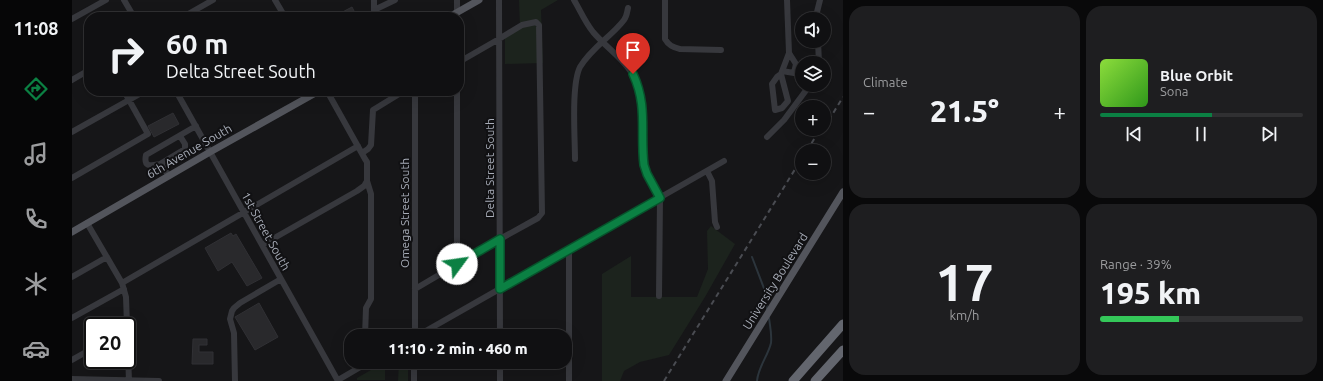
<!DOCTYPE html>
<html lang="en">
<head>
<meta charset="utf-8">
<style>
	:root { --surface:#101012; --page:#1e1e20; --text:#f1f3f6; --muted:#9c9d9f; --line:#303032; --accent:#0b8043 }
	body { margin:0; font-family:Ubuntu,sans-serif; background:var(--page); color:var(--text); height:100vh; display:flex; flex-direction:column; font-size:15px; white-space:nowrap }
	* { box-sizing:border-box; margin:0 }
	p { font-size:13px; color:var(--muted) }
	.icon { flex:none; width:22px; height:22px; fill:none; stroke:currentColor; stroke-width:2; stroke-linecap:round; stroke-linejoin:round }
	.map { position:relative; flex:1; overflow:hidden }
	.details { display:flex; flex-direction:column; gap:6px; padding:6px; background:#09090a; width:480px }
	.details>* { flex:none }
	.guide { position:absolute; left:12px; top:12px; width:380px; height:84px; border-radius:16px; box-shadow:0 4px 16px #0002,0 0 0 1px var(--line); background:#101012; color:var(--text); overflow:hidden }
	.tools { position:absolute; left:723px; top:12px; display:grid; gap:8px }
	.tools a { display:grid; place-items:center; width:36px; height:36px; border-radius:50%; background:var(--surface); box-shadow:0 4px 16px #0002,0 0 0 1px var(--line); font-size:20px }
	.speed { position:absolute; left:12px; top:317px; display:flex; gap:8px; font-size:20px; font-weight:700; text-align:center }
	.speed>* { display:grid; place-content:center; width:52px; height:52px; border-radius:50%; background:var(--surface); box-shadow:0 4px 16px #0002,0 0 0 1px var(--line); line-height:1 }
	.speed .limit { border:2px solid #111; border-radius:6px; background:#fff; color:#111 }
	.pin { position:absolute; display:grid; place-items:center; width:34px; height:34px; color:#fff; margin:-41px -17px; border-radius:50% 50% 50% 0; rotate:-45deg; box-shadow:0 0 4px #0007 }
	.pin .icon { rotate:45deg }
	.me { position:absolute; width:44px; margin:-22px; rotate:59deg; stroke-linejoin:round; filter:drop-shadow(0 0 3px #0008) }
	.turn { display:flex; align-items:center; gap:14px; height:84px; padding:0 16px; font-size:18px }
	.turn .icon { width:52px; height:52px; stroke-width:2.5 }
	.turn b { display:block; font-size:28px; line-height:34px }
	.big { font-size:30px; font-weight:800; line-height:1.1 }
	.details .tile { flex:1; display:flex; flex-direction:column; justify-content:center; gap:6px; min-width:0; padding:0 14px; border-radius:16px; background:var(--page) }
	.details .dial { align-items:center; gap:0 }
	.dial b { font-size:52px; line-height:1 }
	.song { display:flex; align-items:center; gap:12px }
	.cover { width:48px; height:48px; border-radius:6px; background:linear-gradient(135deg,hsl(90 70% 55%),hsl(110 70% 35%)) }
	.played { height:4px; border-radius:2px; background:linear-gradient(90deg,var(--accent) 55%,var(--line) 55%) }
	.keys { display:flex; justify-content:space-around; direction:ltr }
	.heat { display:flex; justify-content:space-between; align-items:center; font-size:22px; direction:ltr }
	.charge { height:6px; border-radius:3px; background:linear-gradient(90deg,#34c759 39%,var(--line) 0) }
	.details .tiles { flex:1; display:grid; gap:6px; grid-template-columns:repeat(2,1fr) }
	.trip { position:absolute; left:272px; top:329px; width:228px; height:40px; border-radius:16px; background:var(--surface); box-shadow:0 4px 16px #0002,0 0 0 1px var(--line); font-weight:800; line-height:40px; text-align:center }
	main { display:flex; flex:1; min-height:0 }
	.menu { display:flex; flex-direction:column; width:72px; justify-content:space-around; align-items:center; background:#060607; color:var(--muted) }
	.menu .icon { width:28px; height:28px }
	.menu .current { color:var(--accent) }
	.menu b { font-size:18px; color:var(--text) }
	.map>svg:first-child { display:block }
	.green { fill:#1c231d }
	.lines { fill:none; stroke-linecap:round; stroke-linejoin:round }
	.stream { stroke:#2c353c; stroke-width:2 }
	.building { fill:#29292c; stroke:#303034 }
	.minor { stroke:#37383d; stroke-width:6 }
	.major { stroke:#53555c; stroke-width:7 }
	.highway { stroke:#63666e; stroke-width:9 }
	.rail { stroke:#4a4c52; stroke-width:2; stroke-dasharray:5 4; stroke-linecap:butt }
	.route-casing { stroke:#07532c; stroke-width:10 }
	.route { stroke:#0b8043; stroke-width:7 }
	.labels { text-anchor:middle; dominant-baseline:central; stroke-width:4; stroke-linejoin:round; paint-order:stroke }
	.street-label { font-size:12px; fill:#a8adb8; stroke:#111113 }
</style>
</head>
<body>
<main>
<nav class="menu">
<b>11:08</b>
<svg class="icon current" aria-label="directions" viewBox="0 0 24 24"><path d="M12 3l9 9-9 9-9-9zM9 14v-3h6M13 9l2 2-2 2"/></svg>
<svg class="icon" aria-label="music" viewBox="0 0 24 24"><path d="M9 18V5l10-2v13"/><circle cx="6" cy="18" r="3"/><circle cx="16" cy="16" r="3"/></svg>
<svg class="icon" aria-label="phone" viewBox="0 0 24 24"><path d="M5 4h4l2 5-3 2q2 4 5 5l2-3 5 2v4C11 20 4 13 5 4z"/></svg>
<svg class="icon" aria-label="climate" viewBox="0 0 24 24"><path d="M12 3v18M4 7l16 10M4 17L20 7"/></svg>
<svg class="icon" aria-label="car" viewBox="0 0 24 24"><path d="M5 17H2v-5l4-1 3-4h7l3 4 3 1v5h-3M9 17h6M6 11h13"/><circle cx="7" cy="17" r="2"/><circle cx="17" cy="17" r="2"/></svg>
</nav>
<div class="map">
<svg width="771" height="381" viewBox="0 0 771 381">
	<rect width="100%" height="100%" fill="#161618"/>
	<!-- green -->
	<path class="green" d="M447 0H486L469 10 471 63 433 64V38L448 28Z
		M639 226 663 244 633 297 597 355 568 362 552 371 548 381H530V274L559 256V297H625L636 269 635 231Z
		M313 362V380H285V378Z
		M327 362H336V381H326Z"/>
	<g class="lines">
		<!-- stream -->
		<path class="stream" d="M680 257 693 291 695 309
			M685 381C686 367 696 356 699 343 700 334 698 326 697 318"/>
	</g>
	<!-- building -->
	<path class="building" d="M280 7 285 17H261Z
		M101 113 107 124 82 137 76 126Z
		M159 233 161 236 164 234 190 278 175 286 160 262 146 271 133 248Z
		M187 303 206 337 183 350 163 317Z
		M121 339H135V345H127V352H141V364H120Z"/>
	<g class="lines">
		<!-- minor -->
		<path class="minor" d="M52 0 62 17
			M203 0 213 17
			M302 0V17
			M385 0V13
			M427 0 428 336
			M502 0C508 10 513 22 521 32 539 53 559 62 568 91 575 115 569 141 572 165L575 174 588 198 587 296
			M593 0V39C597 46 601 47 608 49L649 50
			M715 0 717 53
			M302 10 323 0
			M111 17 141 0
			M0 19 34 0
			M744 19V16L748 0
			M746 41 747 63
			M709 74 716 101 710 108 703 110 700 84 705 77 709 74 717 53 724 64 722 73 710 71
			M0 80 17 70
			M104 91 266 381
			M255 91 293 159 295 162V181L299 194V299L294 308 293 336
			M0 132 73 91
			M695 137 712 120 738 85
			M290 153 296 149 299 145 301 110 332 91
			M503 159C503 138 499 85 508 67 520 47 539 37 552 20 555 16 555 12 556 8
			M88 164 113 149V144L108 136
			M635 171 640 181 643 222 645 227
			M97 176 89 164C81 165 71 169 74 155L124 126
			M0 178 76 134 52 91
			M15 223 50 283 54 297 57 381
			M190 245 285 191 292 186 295 181
			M497 250V381
			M385 264V91
			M0 277 35 257
			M50 283 286 146
			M343 289 428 239 466 218 470 213 467 25 464 22 450 25 427 39 387 62
			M0 318 52 289
			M343 336V91
			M345 336 652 161
			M0 360 21 348
			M0 379 87 381
			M266 380 297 362
			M163 381 162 333 158 319 160 311 162 308 168 303 209 279
			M342 381V362
			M428 381V362"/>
		<!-- major -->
		<path class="major" d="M377 17 407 0
			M0 232 138 152 247 91
			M654 381 771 192"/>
		<!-- highway -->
		<path class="highway" d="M721 381 771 324
			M743 381 771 350"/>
		<!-- rail -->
		<path class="rail" d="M752 128 771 97
			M735 151 748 129
			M592 381 730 158"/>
	</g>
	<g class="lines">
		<!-- route casing -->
		<g class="route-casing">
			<path id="route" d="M385 264 428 239V289L588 198 575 174 572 165C568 132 576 106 561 74"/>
		</g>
		<!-- route -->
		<use href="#route" class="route"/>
	</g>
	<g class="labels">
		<!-- street labels -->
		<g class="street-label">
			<text transform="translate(117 151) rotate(-30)">6th Avenue South</text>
			<text transform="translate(417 168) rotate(-90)">Delta Street South</text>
			<text transform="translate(332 213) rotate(-90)">Omega Street South</text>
			<text transform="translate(194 231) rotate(61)">1st Street South</text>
			<text transform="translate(703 281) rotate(-58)">University Boulevard</text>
		</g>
	</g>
</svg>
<div class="tools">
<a><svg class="icon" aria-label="sound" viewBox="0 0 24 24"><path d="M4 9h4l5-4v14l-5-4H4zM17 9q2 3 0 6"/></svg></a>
<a><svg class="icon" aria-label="layers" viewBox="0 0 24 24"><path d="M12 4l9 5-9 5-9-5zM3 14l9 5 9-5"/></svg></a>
<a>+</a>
<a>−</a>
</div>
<div class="speed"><div class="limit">20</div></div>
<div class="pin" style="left:561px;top:74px;background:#d93025"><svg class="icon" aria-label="arrive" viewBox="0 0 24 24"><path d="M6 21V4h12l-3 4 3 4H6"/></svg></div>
<svg class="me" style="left:385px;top:264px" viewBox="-20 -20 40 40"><circle r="19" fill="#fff"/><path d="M0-13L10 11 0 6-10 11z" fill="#0b8043"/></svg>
<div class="trip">11:10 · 2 min · 460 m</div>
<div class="guide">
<div class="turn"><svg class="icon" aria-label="right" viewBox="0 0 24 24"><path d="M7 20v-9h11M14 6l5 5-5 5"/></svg><div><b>60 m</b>Delta Street South</div></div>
</div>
</div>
<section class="details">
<div class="tiles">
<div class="tile"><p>Climate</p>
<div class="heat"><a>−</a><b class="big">21.5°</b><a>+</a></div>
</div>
<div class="tile">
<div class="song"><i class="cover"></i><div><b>Blue Orbit</b><p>Sona</p></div></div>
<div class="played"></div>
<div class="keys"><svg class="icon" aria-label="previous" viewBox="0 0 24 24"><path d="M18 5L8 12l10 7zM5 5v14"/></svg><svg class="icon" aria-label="pause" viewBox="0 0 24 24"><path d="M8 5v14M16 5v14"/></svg><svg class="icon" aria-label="next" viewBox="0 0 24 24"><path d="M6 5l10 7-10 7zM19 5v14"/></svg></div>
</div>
<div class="tile dial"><b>17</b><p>km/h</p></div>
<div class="tile"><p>Range · 39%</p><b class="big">195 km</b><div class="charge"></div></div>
</div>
</section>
</main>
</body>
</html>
